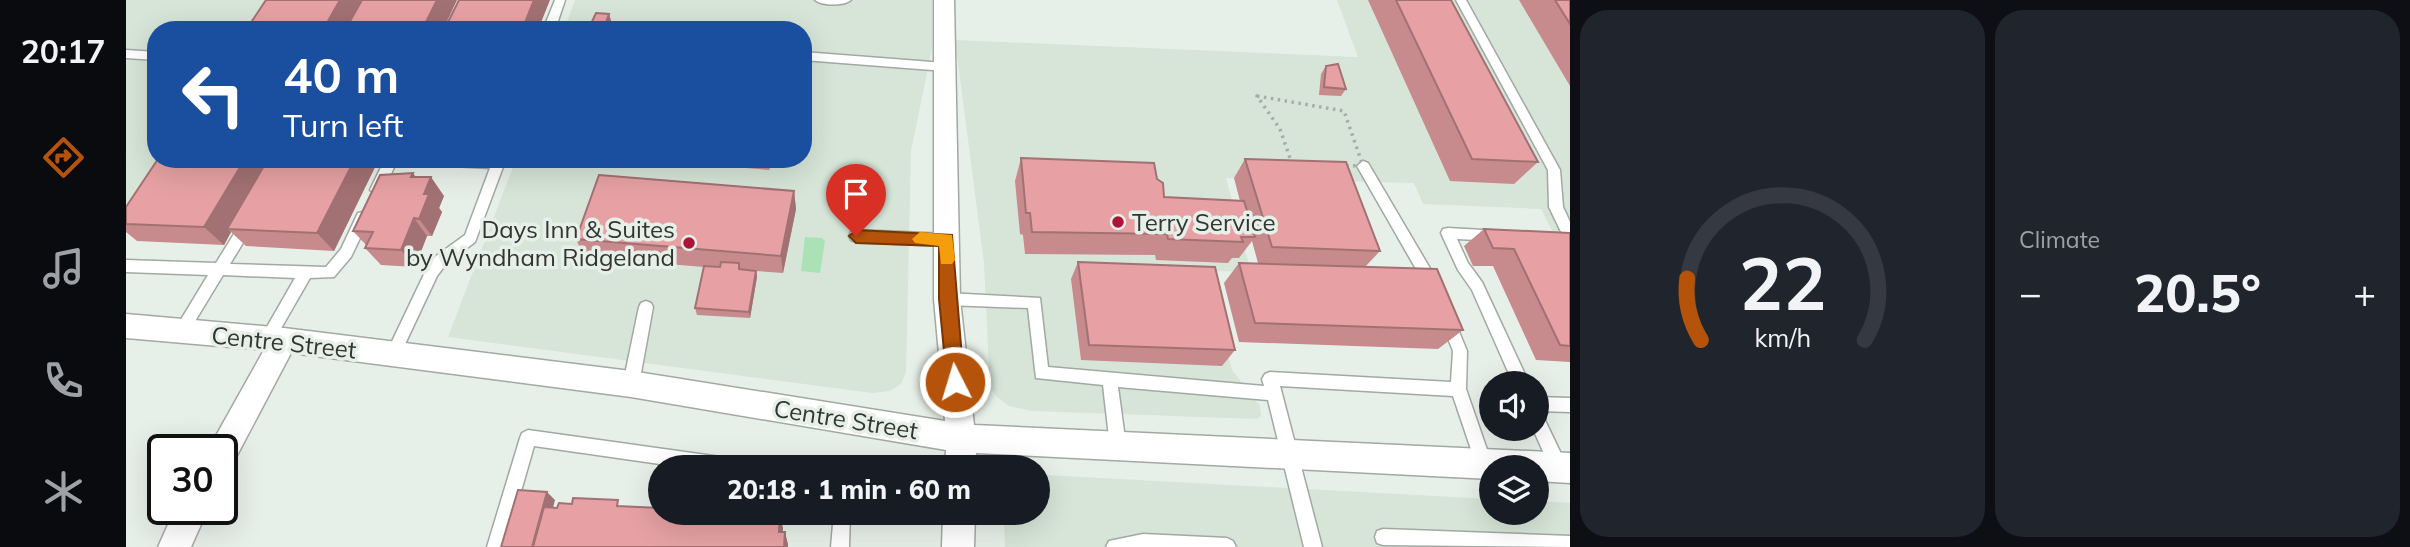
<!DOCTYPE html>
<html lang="en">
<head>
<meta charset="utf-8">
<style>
	:root { --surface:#171b24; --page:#20242c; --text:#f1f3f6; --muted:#9ea1a6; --line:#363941; --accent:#b45309 }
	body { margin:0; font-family:Mulish,sans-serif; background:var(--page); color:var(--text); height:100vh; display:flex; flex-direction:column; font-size:26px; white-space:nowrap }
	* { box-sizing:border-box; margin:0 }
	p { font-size:23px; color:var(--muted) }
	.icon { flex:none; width:38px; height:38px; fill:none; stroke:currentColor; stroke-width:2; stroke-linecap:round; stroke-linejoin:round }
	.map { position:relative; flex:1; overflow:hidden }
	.drawer { display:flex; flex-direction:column; gap:10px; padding:10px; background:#0d0f14; width:840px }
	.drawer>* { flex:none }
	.top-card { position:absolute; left:21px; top:21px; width:665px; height:147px; border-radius:28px; box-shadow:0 7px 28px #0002; background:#1a4fa0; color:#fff; overflow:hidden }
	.fabs { position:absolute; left:1353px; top:371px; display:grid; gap:14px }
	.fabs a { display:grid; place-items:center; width:70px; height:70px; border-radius:50%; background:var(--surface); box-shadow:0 7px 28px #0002; font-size:35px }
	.speed { position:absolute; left:21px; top:434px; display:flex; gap:14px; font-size:35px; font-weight:700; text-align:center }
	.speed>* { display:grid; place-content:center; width:91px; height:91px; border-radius:50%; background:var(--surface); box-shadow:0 7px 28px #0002; line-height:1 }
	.speed .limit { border:4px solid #111; border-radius:10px; background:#fff; color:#111 }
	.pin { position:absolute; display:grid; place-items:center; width:60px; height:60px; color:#fff; margin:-72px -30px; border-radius:50% 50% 50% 0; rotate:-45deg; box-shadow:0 0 7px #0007 }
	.pin .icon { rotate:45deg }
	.me { position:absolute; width:77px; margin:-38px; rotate:355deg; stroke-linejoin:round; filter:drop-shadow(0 0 5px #0008) }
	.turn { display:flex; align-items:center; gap:24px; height:147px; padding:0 21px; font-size:32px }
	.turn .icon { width:91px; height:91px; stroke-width:2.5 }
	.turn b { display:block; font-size:49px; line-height:60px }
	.big { font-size:52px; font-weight:800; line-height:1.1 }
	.drawer .tile { flex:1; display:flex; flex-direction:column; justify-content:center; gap:10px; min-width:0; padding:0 24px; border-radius:28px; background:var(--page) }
	.drawer .dial { align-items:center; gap:0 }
	.dial svg { height:182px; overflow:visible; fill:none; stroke:var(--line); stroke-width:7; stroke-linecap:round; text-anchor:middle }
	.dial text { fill:var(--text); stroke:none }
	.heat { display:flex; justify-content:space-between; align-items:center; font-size:38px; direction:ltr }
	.drawer .tiles { flex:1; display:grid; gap:10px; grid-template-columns:repeat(2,1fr) }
	.trip { position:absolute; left:522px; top:455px; width:402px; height:70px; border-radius:35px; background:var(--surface); box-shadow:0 7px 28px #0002; font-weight:800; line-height:70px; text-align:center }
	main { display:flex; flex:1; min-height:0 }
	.dock { display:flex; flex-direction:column; width:126px; justify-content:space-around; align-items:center; background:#090b0e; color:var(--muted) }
	.dock .icon { width:49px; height:49px }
	.dock .active { color:var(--accent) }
	.dock b { font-size:32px; color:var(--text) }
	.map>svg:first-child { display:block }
	.built { fill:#d6e5d8 }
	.water { fill:#abe2b5 }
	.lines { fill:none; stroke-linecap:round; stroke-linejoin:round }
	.service-casing { stroke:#a1a9a2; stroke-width:3 }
	.minor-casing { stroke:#a1a9a2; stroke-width:3 }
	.path { stroke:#a6ada7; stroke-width:3.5; stroke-dasharray:2.5 4.5; stroke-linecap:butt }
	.service { fill:#fff; fill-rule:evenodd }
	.minor { fill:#fff; fill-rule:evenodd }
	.wall { fill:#c78a8d }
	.shaded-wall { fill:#a27173 }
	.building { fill:#e7a1a4; stroke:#a27173; stroke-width:2 }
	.route { fill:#b45309; stroke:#753606; stroke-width:2 }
	.slow { fill:#f59e0b }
	.poi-dot { fill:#ab1538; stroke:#e7f0e8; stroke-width:2.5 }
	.labels { text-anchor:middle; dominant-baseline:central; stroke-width:7; stroke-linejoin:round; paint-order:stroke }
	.poi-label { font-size:24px; fill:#323533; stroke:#e7f0e8; text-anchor:start }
	.street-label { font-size:24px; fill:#323533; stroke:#e7f0e8 }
</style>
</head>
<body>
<main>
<nav class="dock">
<b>20:17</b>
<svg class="icon active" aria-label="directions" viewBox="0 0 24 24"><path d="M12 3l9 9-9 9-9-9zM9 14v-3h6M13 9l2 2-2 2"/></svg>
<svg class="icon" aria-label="music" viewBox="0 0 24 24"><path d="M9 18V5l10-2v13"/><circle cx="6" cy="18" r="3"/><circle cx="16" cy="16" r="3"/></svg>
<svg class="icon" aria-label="phone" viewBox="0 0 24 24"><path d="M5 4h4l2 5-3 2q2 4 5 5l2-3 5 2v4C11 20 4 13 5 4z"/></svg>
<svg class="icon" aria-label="climate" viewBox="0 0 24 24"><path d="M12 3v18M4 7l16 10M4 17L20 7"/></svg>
</nav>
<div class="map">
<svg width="1444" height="547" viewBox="0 0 1444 547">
	<rect width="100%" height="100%" fill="#e7f0e8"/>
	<!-- built -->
	<path class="built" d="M0 0H144L124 30H30V159H36L0 212Z
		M449 0H806V49L785 151 780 372 775 384 764 391 746 393 322 337 390 159H677V30H438Z
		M1211 0H1444V266L1415 209 1297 204 1288 183 1100 178 1125 272 1081 271 1106 370 1134 406 1135 416 1131 419 906 411 883 406 871 397 865 388 863 370 858 263 829 40 1232 57Z
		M920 475 1365 499V513H1410L1411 501 1444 503V547H879L878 520 885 513H912V484Z"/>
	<!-- water -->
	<path class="water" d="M679 237 696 238 699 241 694 273 675 271Z"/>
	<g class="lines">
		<!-- service casing -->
		<g class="service-casing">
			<path id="service" d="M429 0H439L429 30H417Z
				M689 0H725C718 6 696 6 689 0Z
				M1330 0H1340L1434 170 1437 207 1444 222V242L1439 240 1423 207 1422 170Z
				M0 50 30 52V60L0 58Z
				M677 52 819 63 825 67 819 71 677 60Z
				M259 159H380L349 242 320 264 311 276 272 359 267 361 262 359 260 354 301 268 310 256 339 235 364 168 270 163 256 194 251 195 244 190Z
				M1237 161 1242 163 1312 282 1314 286 1312 290 1307 292 1302 290 1231 166Z
				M237 212 244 217 225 257 208 277 184 278 146 344 141 346 136 344 134 339 169 278 97 275 60 336 55 337 50 336 48 331 82 275 0 272V260L90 263 116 221 121 220 128 225 104 264 200 267 215 249 232 213Z
				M1322 228 1375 231 1377 235 1375 239 1370 241 1331 239 1342 263 1356 282 1403 383H1387L1346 290 1332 270 1315 233 1317 229Z
				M730 230 821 234 826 236 828 240 826 244 821 246 730 242 725 240 723 236 725 232Z
				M821 293 914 298 922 367 1138 386 1136 379 1139 374 1144 372 1325 382 1327 351 1315 321 1317 317 1322 315 1327 317 1341 351 1340 389 1366 464 1364 470 1358 472 1352 470 1327 396 1154 386 1196 547H1178L1142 400 992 387 1000 446 998 451 992 454 986 451 984 446 977 385 910 378 902 308 821 305 816 303 814 299 816 295Z
				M520 301 525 303 527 307 513 384 510 389 505 391 500 389 497 384 513 307 515 303Z
				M1410 397 1444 398V412L1410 411Z
				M1410 412 1416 414 1439 462 1441 468 1439 474 1433 476 1427 474 1407 429H1410Z
				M402 430 609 459 615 461 617 467H555L408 446 379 547H361L394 438 396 433Z
				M708 513H724L723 547H705Z
				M1257 529 1444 536V547L1257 545 1251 543 1249 537 1251 531Z
				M1017 534 1101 538 1107 541 1110 547H980L983 541Z"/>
		</g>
		<!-- minor casing -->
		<g class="minor-casing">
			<path id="minor" d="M808 0H828L834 299 848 425 1444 453V483L1410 481V467H1365V479L850 453 849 467H819L820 450 505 397 165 353 107 463 96 467V450H82L138 350 0 338V314L158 328 505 371 819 421 808 299Z
				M49 509H82L65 547H32Z
				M817 513H849L848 547H816Z"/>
		</g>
		<!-- path -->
		<path class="path" d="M1131 96 1218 111 1237 166 1166 164 1154 129Z"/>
		<!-- service -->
		<use href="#service" class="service"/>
		<!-- minor -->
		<use href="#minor" class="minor"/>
	</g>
	<!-- wall -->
	<path class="wall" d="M1242 0H1325L1412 162 1388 184 1324 181Z
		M1393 0H1444V86Z
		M1200 66 1220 89 1215 96 1193 95 1195 74Z
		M895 158 1031 179 1038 197 1114 201 1108 178 1119 159 1254 251 1239 267 1337 330 1312 349 1113 342 1098 283 1113 263H1132L1126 241 1113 258H1106L1102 263 1030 260 1029 255 899 254 897 235 894 234 889 181Z
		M253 159 208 251 120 246 105 232 98 245 11 241 0 232V207Z
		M510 159H646L643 170Z
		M289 177 318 196 313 208 316 212 306 236H301L289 267 255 265 239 248 241 246 227 231Z
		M668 191 670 209 657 273 630 271 631 277 624 318 571 315 569 308 578 267 458 257 450 239Z
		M1358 229 1444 233V362L1410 360 1367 266H1347L1338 246Z
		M952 262 1109 350 1096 366 955 360 945 279Z"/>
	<!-- shaded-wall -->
	<path class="shaded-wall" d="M214 0H239L222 30H197Z
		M311 0H331L317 30H296Z
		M408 0H424L412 30H396Z
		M483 14 488 30H477Z
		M119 159H147L101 229 105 232 98 245 78 227Z
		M229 159H253L208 251 191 233Z
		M642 159H646L643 170Z
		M287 173 299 191 305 177 318 196 313 208 316 212 306 236 293 219 285 177Z
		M668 191 670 209 657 273 655 256Z
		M288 218 301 236 289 267 275 250Z
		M630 271 631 277 624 318 623 312Z
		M421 492 429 500 417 547H406Z
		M654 515 657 528 656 544 653 532Z
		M659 532 662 544V547H658Z"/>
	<!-- building -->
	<path class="building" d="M140 0H214L197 30H120Z
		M236 0H311L296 30H219Z
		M333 0H408L396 30H318Z
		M1270 0H1325L1412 162 1346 159Z
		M1429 0H1444V24Z
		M470 13 483 14 477 30H462Z
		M1212 64 1220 89 1198 87 1200 66Z
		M895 158 1028 163 1031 179 1037 183 1038 197 1118 201 1129 237H1115L1117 242 1042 239 1041 234 906 232 904 213H900Z
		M32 159H119L78 227 0 224V207Z
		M142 159H229L191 233 101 229Z
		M1119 159 1220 162 1254 251 1146 247Z
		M287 173 285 177H305L298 194H303L293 219 288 218 275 250 239 248 247 232 227 231 254 175Z
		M473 175 668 191 655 256 450 239Z
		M1358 229 1444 233V346L1434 345 1388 249 1367 248Z
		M595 262 613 263V269L630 271 623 312 569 308 578 266 594 267Z
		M952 262 1089 267 1109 350 963 345Z
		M1113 263 1311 269 1337 330 1129 323Z
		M392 490 421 492 406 547H375Z
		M447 498 492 500 491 506 534 508V513H648V515H654L653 532H659L658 547H407L418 507 431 508 433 503 446 504Z"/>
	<!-- route -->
	<path class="route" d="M730 230 826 235 838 382 835 388 829 390 823 388 821 382 813 299V246L730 243 723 236Z"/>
	<!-- slow -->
	<path class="slow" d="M794 232 826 235 829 260 826 264H815L813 246 789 243 786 239Z"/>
	<!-- markers -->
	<g class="poi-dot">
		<circle cx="992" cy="222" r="7"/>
		<circle cx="563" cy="243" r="7"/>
	</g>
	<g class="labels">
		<!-- poi labels -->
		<g class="poi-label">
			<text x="1006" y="222">Terry Service</text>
			<text x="549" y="229" text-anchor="end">Days Inn &amp; Suites<tspan x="549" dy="28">by Wyndham Ridgeland</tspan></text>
		</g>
		<!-- street labels -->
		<g class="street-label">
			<text transform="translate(158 342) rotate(6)">Centre Street</text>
			<text transform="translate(720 419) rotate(9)">Centre Street</text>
		</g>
	</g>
</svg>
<div class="fabs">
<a><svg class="icon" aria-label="sound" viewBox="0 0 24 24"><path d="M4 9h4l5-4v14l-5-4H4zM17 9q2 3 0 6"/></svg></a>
<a><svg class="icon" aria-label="layers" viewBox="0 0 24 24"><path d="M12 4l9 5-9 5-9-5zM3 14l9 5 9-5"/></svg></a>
</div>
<div class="speed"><div class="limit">30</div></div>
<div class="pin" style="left:730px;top:236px;background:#d93025"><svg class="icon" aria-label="arrive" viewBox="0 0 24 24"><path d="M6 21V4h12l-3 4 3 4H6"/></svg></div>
<svg class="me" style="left:829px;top:382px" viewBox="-20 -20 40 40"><circle r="17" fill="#b45309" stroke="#fff" stroke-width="3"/><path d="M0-11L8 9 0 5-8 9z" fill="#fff"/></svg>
<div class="trip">20:18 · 1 min · 60 m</div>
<div class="top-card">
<div class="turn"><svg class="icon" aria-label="left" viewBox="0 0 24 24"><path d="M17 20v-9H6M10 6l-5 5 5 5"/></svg><div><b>40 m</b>Turn left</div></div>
</div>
</div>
<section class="drawer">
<div class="tiles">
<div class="tile dial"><svg viewBox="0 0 100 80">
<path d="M14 69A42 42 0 1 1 86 69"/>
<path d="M14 69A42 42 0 0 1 8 42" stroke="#b45309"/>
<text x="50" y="56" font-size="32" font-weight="700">22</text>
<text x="50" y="72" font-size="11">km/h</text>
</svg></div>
<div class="tile"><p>Climate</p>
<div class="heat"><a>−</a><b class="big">20.5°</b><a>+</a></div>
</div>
</div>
</section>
</main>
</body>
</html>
